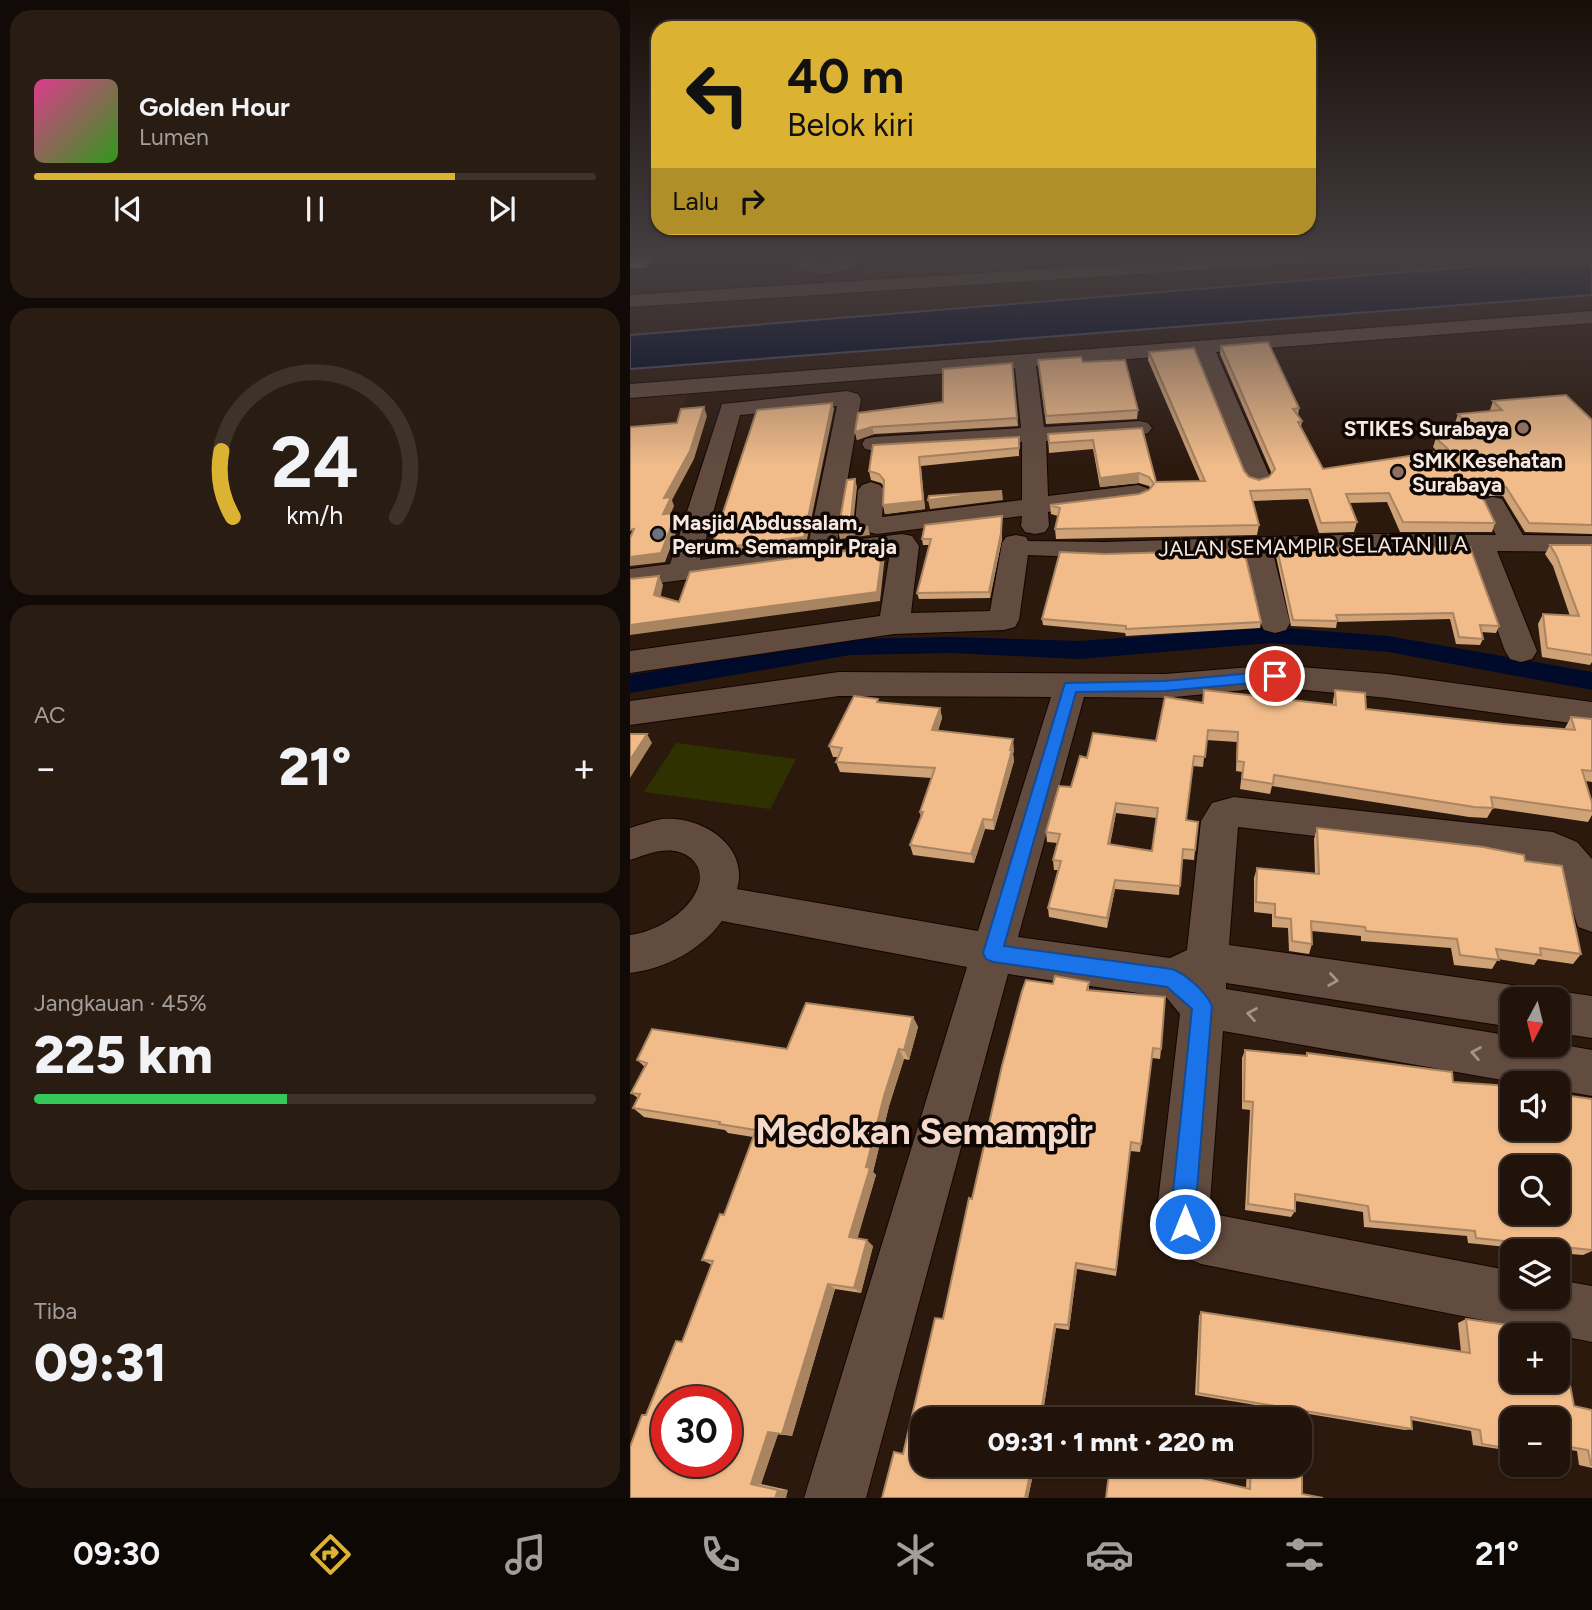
<!DOCTYPE html>
<html lang="id">
<head>
<meta charset="utf-8">
<style>
	:root { --surface:#21130a; --page:#291c13; --text:#f1f3f6; --muted:#a29e9c; --line:#3e322b; --accent:#dcb233 }
	body { margin:0; font-family:Figtree,sans-serif; background:var(--page); color:var(--text); height:100vh; display:flex; flex-direction:column; font-size:26px; white-space:nowrap }
	* { box-sizing:border-box; margin:0 }
	p { font-size:23px; color:var(--muted) }
	.icon { flex:none; width:38px; height:38px; fill:none; stroke:currentColor; stroke-width:2; stroke-linecap:round; stroke-linejoin:round }
	.map { position:relative; flex:1; overflow:hidden }
	.details { display:flex; flex-direction:column; gap:10px; padding:10px; background:#120a06; width:630px }
	.details>* { flex:none }
	.guide { position:absolute; left:21px; top:21px; width:665px; height:214px; border-radius:21px; box-shadow:0 2px 5px #0004,0 0 0 2px var(--line); background:#dcb233; color:#111; overflow:hidden }
	.needle { width:46px; rotate:187deg }
	.tools { position:absolute; left:870px; top:987px; display:grid; gap:14px }
	.tools a { display:grid; place-items:center; width:70px; height:70px; border-radius:14px; background:var(--surface); box-shadow:0 2px 5px #0004,0 0 0 2px var(--line); font-size:35px }
	.speed { position:absolute; left:21px; top:1386px; display:flex; gap:14px; font-size:35px; font-weight:700; text-align:center }
	.speed>* { display:grid; place-content:center; width:91px; height:91px; border-radius:50%; background:var(--surface); box-shadow:0 2px 5px #0004,0 0 0 2px var(--line); line-height:1 }
	.speed .limit { border:10px solid #d22; background:#fff; color:#111 }
	.pin { position:absolute; display:grid; place-items:center; width:60px; height:60px; color:#fff; margin:-30px; border:4px solid #fff; border-radius:50%; box-shadow:0 2px 7px #0007 }
	.me { position:absolute; width:77px; margin:-38px; rotate:0deg; stroke-linejoin:round; filter:drop-shadow(0 0 5px #0008) }
	.turn { display:flex; align-items:center; gap:24px; height:147px; padding:0 21px; font-size:32px }
	.turn .icon { width:91px; height:91px; stroke-width:2.5 }
	.turn b { display:block; font-size:49px; line-height:60px }
	.then { display:flex; align-items:center; height:66px; padding:0 21px; background:#0003; gap:14px; font-size:26px }
	.big { font-size:52px; font-weight:800; line-height:1.1 }
	.details .card { flex:1; display:flex; flex-direction:column; justify-content:center; gap:10px; min-width:0; padding:0 24px; border-radius:21px; background:var(--page) }
	.details .dial { align-items:center; gap:0 }
	.dial svg { height:182px; overflow:visible; fill:none; stroke:var(--line); stroke-width:7; stroke-linecap:round; text-anchor:middle }
	.dial text { fill:var(--text); stroke:none }
	.song { display:flex; align-items:center; gap:21px }
	.cover { width:84px; height:84px; border-radius:10px; background:linear-gradient(135deg,hsl(330 70% 55%),hsl(110 70% 35%)) }
	.played { height:7px; border-radius:4px; background:linear-gradient(90deg,var(--accent) 75%,var(--line) 75%) }
	.keys { display:flex; justify-content:space-around; direction:ltr }
	.heat { display:flex; justify-content:space-between; align-items:center; font-size:38px; direction:ltr }
	.charge { height:10px; border-radius:5px; background:linear-gradient(90deg,#34c759 45%,var(--line) 0) }
	.trip { position:absolute; left:280px; top:1407px; width:402px; height:70px; border-radius:21px; background:var(--surface); box-shadow:0 2px 5px #0004,0 0 0 2px var(--line); font-weight:800; line-height:70px; text-align:center }
	.menu { display:flex; height:112px; justify-content:space-around; align-items:center; background:#0d0804; color:var(--muted) }
	.menu .icon { width:49px; height:49px }
	.menu .on { color:var(--accent) }
	.menu b { font-size:32px; color:var(--text) }
	main { display:flex; flex:1; min-height:0 }
	.map>svg:first-child { display:block }
	.built { fill:#381e10 }
	.green { fill:#303100 }
	.water { fill:#000a2a; stroke:#4a4d61; stroke-width:2 }
	.lines { fill:none; stroke-linecap:round; stroke-linejoin:round }
	.canal { fill:#000a2a; fill-rule:evenodd }
	.minor-casing { stroke:#140400; stroke-width:2 }
	.minor { fill:#624b3f; fill-rule:evenodd }
	.wall { fill:#cfa277; fill-rule:evenodd }
	.shaded-wall { fill:#a98461 }
	.building { fill:#f1bc8a; stroke:#a98461; stroke-width:2; fill-rule:evenodd }
	.oneway { stroke:#a59288 }
	.route { fill:#1a73e8; stroke:#114b97; stroke-width:2 }
	.education-dot { fill:#8d6e63; stroke:#0f0703; stroke-width:2.5 }
	.worship-dot { fill:#6b7280; stroke:#0f0703; stroke-width:2.5 }
	.labels { text-anchor:middle; dominant-baseline:central; stroke-width:7; stroke-linejoin:round; paint-order:stroke }
	.far-poi-label { font-size:21px; font-weight:bold; fill:#f7e9e1; stroke:#0f0703; text-anchor:start }
	.far-street-label { font-size:21px; fill:#f7e9e1; stroke:#0f0703 }
	.near-quarter-label { font-size:37px; font-weight:bold; fill:#f5dacb; stroke:#0f0703 }
</style>
</head>
<body>
<main>
<section class="details">
<div class="card">
<div class="song"><i class="cover"></i><div><b>Golden Hour</b><p>Lumen</p></div></div>
<div class="played"></div>
<div class="keys"><svg class="icon" aria-label="previous" viewBox="0 0 24 24"><path d="M18 5L8 12l10 7zM5 5v14"/></svg><svg class="icon" aria-label="pause" viewBox="0 0 24 24"><path d="M8 5v14M16 5v14"/></svg><svg class="icon" aria-label="next" viewBox="0 0 24 24"><path d="M6 5l10 7-10 7zM19 5v14"/></svg></div>
</div>
<div class="card dial"><svg viewBox="0 0 100 80">
<path d="M14 69A42 42 0 1 1 86 69"/>
<path d="M14 69A42 42 0 0 1 9 40" stroke="#dcb233"/>
<text x="50" y="56" font-size="32" font-weight="700">24</text>
<text x="50" y="72" font-size="11">km/h</text>
</svg></div>
<div class="card"><p>AC</p>
<div class="heat"><a>−</a><b class="big">21°</b><a>+</a></div>
</div>
<div class="card"><p>Jangkauan · 45%</p><b class="big">225 km</b><div class="charge"></div></div>
<div class="card"><p>Tiba</p><b class="big">09:31</b></div>
</section>
<div class="map">
<svg width="962" height="1498" viewBox="0 0 962 1498">
	<rect width="100%" height="100%" fill="#2c190e"/>
	<!-- built -->
	<path class="built" d="M247 256H404L394 270 229 279Z
		M59 390 38 451 0 526V394Z"/>
	<!-- green -->
	<path class="green" d="M46 743 166 759 140 809 14 792Z"/>
	<!-- water -->
	<path class="water" d="M962 257V295L0 369V335Z"/>
	<g class="lines">
		<!-- canal -->
		<path class="canal" d="M640 627 758 636 962 672V690L758 652 640 643 449 659 321 653 220 655 0 693V675L220 639 321 637 449 641Z"/>
		<!-- minor casing -->
		<g class="minor-casing">
			<path id="minor" d="M167 256H185L182 260C197 264 204 260 217 256 222 255 230 256 236 256 221 275 179 282 163 261Z
				M622 256H716L707 261 0 307V295Z
				M962 311V323L586 352 641 479 637 484 628 487 619 484 615 479 565 354 406 366 414 427 510 421 518 423 522 428 518 433 510 435 416 441 418 496 508 485 517 488 521 493 517 498 508 501 418 512 419 526 415 532 405 534 395 532 391 526 392 516 247 534 228 530 225 524 228 490 232 485 241 482 250 485 254 490 252 517 392 500V442L244 451 235 449 232 444 235 439 244 437 391 428 385 368 0 398V384Z
				M217 391 228 394 231 399 207 542 272 534 282 536 289 546 281 613 360 611 372 543 376 537 386 535 396 537 398 541 475 542 742 534 866 535 850 505 854 499 863 497 872 499 893 535 962 536V552L867 551 907 651 902 659 891 662 880 659 875 651 839 551 643 553 660 623 656 630 645 633 634 630 630 623 615 554 475 558 398 555 389 620 385 627 374 630 264 634 0 673V651L250 616 260 552 0 587V569L40 564 92 404ZM207 406 178 546 70 560 110 415Z
				M645 665 758 674 962 702V726L758 698 645 687 535 698 454 697 388 937 540 958 557 950 571 821 582 803 604 797 923 832 947 842 962 859V932L948 927 932 878 916 863 608 827 599 945 882 985 898 991 901 999H882V1027L596 983V989L882 1036V1045L928 1044 962 1050V1096L928 1090V1083H889L593 1031 580 1202V1211L583 1214 882 1271V1297H928V1280L962 1286V1342L571 1264C538 1250 529 1238 528 1202L550 1014 536 997 378 974 236 1498H174L337 967 92 921C71 950 35 969 0 973V935C24 932 55 915 66 892 79 866 57 847 31 851 21 852 10 857 0 860V828C10 825 21 821 32 819 70 815 120 845 107 889L348 931 421 697 209 696 0 725V701L209 672 535 674Z
				M928 991 962 996V1038L928 1033V999H911Z"/>
		</g>
		<!-- minor -->
		<use href="#minor" class="minor"/>
	</g>
	<!-- wall -->
	<path class="wall" d="M0 256H27L15 268H0Z
		M591 346 669 408 668 416 672 421 671 427 693 469 808 452 803 447 806 438 834 433 825 423 828 414 861 411 860 410 863 401 962 420V534L895 532 873 496H853V497L865 523 862 532H770L757 502 720 503 727 522 724 532 689 533 678 499 622 501 629 525 627 535 426 539 425 529 428 516 421 514 420 505 509 494 519 490 521 489 519 486 509 483 470 487 463 449 419 453 418 434 512 428 526 482 570 481 518 360 519 352 619 477 629 480 639 477 642 474 590 354Z
		M408 360 453 362 508 410 507 419 416 424Z
		M382 363 388 426 244 434 227 440 225 432 313 402Z
		M389 437V456L291 466 295 509 255 514 253 505 254 486 251 483 241 480 239 471 243 445Z
		M372 521V539L360 598 289 599 287 593 300 545H293L292 539Z
		M920 545H962V662L960 665 912 657 908 624 913 614 940 616 923 566 915 554Z
		M647 549 869 626 866 633 851 632 853 639 850 645 826 644 820 619 707 622 706 628 661 626 646 556Z
		M412 619 631 622 630 628 496 636 495 633 413 625Z
		M705 690 736 709 873 724 935 729V728L941 717 962 719V782L956 781 962 803V815L958 822 863 808 857 818 839 817 642 786 640 794 610 789 612 772 606 771 607 742 576 740 573 767 563 766 556 820 565 850 564 860 552 859 549 895 485 889 477 928 419 917 418 908 428 870H424L423 860 428 843 417 842 416 832 457 758 526 741 573 703 703 704V701ZM486 813 526 818 522 851 480 845Z
		M249 702 310 708 312 718 308 731 384 750 383 754 384 761 364 830 355 829 344 863 283 855 280 845 291 818 290 812 302 778 210 772 206 762 208 757H203L199 746Z
		M687 828 895 861 951 954 943 964 908 959 904 965 868 959 862 969 824 965 821 948 731 941V936L682 931V944L679 954 659 951 658 928 642 927V914L624 912V878L627 868 685 874 684 839Z
		M459 982V990L531 1049 530 1059 522 1058 510 1152 500 1151 486 1276 447 1269 439 1330 426 1328 412 1419H292V1465H405L398 1498H252L273 1453 313 1319 342 1199 423 984Z
		M283 1017 288 1027 279 1060 274 1059 259 1106 243 1172 246 1175 227 1238 243 1246 231 1293 205 1289 162 1436 148 1434 131 1484 158 1490 0 1498 16 1415 52 1342 82 1265 72 1260 94 1215 123 1137 98 1133 95 1130 14 1117 3 1108 8 1098 1 1093 15 1067 7 1060 157 1049Z
		M615 1050 675 1056 677 1053 823 1082 873 1086 878 1080 933 1095 962 1099V1251L953 1255 928 1253V1251H915L838 1243 837 1236 734 1227 733 1212 665 1201V1211L661 1217 615 1210 620 1110 612 1109V1058Z
		M571 1312 831 1352 828 1323 836 1319 882 1355 944 1406 962 1410V1468L949 1465 947 1451 928 1448V1419H882V1451L843 1445 841 1431 781 1420 782 1429 775 1430 565 1395 569 1316Z
		M617 1465H670L672 1494 476 1498 541 1471 616 1488Z"/>
	<!-- shaded-wall -->
	<path class="shaded-wall" d="M21 256H27L15 268 13 264Z
		M191 256H208L192 259Z
		M202 403 204 409 176 544 84 556 81 549Z
		M74 407 77 416 64 459 42 500 44 506 37 523 33 514 34 498Z
		M242 427 244 434 227 440 225 432Z
		M289 457 295 509 255 514 253 505Z
		M509 473V483L470 487V478Z
		M225 479 227 487 223 525 221 517Z
		M372 491 373 500 300 509 298 500Z
		M46 513 50 522 35 562 0 566V557Z
		M372 516V539L360 598 359 592Z
		M238 527 240 535 210 539 208 531Z
		M253 546 255 555 250 601 0 635V625Z
		M29 576 33 585 29 604 24 595Z
		M310 708 312 718 304 741 302 730Z
		M17 734 22 743 0 778V760Z
		M383 739 384 750 383 754 384 761 364 830 363 820Z
		M486 803V813L478 854V844Z
		M353 819 355 829 344 863 341 854Z
		M485 880V889L477 928V918Z
		M283 1017 288 1027 279 1060 274 1050Z
		M269 1049 274 1059 259 1106 243 1172 246 1175 226 1244 219 1237 254 1096Z
		M237 1240 243 1246 231 1293 224 1288Z
		M446 1263 447 1269 439 1330 438 1325Z
		M198 1284 205 1289 162 1436 152 1434Z
		M425 1324 426 1328 412 1419H410Z
		M138 1432 148 1434 131 1484H121Z
		M402 1465H405L398 1498H395Z
		M148 1490H158L156 1498H145Z"/>
	<!-- building -->
	<path class="building" d="M0 256H21L13 264 0 263Z
		M638 342 669 408 663 409 672 421 668 422 693 469 819 450 806 438 844 432 828 414 872 410 863 401 936 395 962 420V525L899 523 876 487H857L851 494 865 523 773 522 759 493 716 494 727 522 691 523 680 489 620 491 629 525 425 529 430 508 420 505 509 494 519 490 524 484 519 477 509 473 470 478 463 440 419 443 418 434 512 428 526 482 575 481 519 352 564 348 614 471 619 477 629 480 639 477 645 469 591 346Z
		M451 357 453 362 495 360 508 410 416 416 408 360Z
		M382 363 387 418 242 427 225 432 228 413 313 402V369Z
		M202 403 174 537 81 549 127 410Z
		M74 407 60 451 34 498 41 497 33 514 46 513 31 553 0 557V538L4 529 0 530V427L47 423 51 409Z
		M389 437V448L289 457 293 501 253 505 254 480 249 474 239 471 243 445Z
		M225 479 221 517 225 525 238 527 208 531 217 480Z
		M372 491 298 500 299 496Z
		M372 516 371 533 359 592 287 593 301 539H292L295 525Z
		M920 545H962V655L917 648 913 614 949 616 927 557Z
		M253 546 247 592 0 625V579L29 576 24 595 49 602 60 572Z
		M840 547 869 626 850 625 853 639 829 637 823 613 706 615 708 621 663 620 647 549Z
		M614 550 631 622 496 629V626L412 619 430 552 475 554Z
		M574 690 706 705 705 690 735 693 736 709 873 724 945 730 941 717 962 719V771L952 770 962 803V811L861 797 863 808 844 807 644 775 643 784 612 779 614 762 607 761 608 732 578 730 575 757 564 756 556 820 568 822 565 850 553 849 550 886 485 880 477 918 418 908 431 861 423 860 430 834 416 832 429 786 441 787 450 756 457 758 463 733 526 741 535 697 573 703ZM486 803 528 808 522 851 478 844Z
		M224 696 248 699 247 702 310 708 302 730 383 739 380 750H382L363 820 353 819 341 854 280 845 293 812H290L305 768 206 762 212 748 199 746Z
		M0 734H17L0 760Z
		M687 828 853 847 894 855 895 861 932 866 951 954 910 948 911 955 866 949 869 960 830 955 827 939 736 931 735 927 681 921 682 944 662 941 661 919 645 917V904L626 902 627 868 689 874Z
		M425 976 459 982 457 990 535 997 531 1049 523 1048 511 1144 501 1142 486 1270 446 1263 438 1325 425 1324 410 1419H292V1465H402L395 1498H252L264 1452 273 1454 305 1318 313 1319 339 1198 342 1199 372 1066 392 991 396 980 423 984Z
		M176 1003 283 1017 274 1050 269 1049 254 1096 236 1167 240 1168 219 1237 237 1240 224 1288 198 1284 152 1434 138 1432 121 1484 148 1490 145 1498H0V1447L12 1415H16L46 1341 52 1342 83 1261 72 1260 90 1214 94 1215 126 1130 89 1124 90 1122 3 1108 10 1094 1 1093 17 1063 7 1060 22 1029 157 1049ZM37 1402H96V1461H37Z
		M615 1050 677 1056V1053L822 1072 823 1082 879 1086 878 1080 904 1083H882V1129H928V1086H931L933 1095 962 1099V1250L846 1238 845 1231 740 1221 738 1206 665 1194V1211L618 1204 623 1102 614 1101ZM882 1167H928V1213H882Z
		M571 1312 840 1353 836 1319 877 1325 882 1355V1381H928V1363L936 1364 944 1406 962 1410V1465H961L958 1450 928 1445V1419H882V1449L852 1444 850 1430 781 1417 782 1429 568 1393Z
		M670 1458 672 1459V1494L693 1498H476L480 1465H541V1471L620 1489 621 1465H670Z"/>
	<!-- one-way arrows -->
	<defs><path id="oneway-chevron" d="M-2-3.5L2.5 0L-2 3.5" fill="none" stroke-width="1.6" stroke-linecap="round" stroke-linejoin="round" transform="scale(1.75)"/></defs>
	<g class="oneway">
		<use href="#oneway-chevron" transform="translate(703 980) rotate(8)"/>
		<use href="#oneway-chevron" transform="translate(622 1014) rotate(-170)"/>
		<use href="#oneway-chevron" transform="translate(846 1053) rotate(-170)"/>
	</g>
	<!-- sky -->
	<linearGradient id="sky" x2="0" y2="1"><stop stop-color="#180e08"/><stop offset="0.55" stop-color="#453e41"/><stop offset="1" stop-color="#453e41" stop-opacity="0"/></linearGradient>
	<rect width="962" height="466" fill="url(#sky)"/>
	<!-- route -->
	<path class="route" d="M645 671 652 676 645 681 535 691 446 692 374 946 542 969C556 974 576 992 582 1006L566 1202 567 1224 564 1232 555 1235 547 1232 544 1224 542 1202 562 1009 537 987 363 962 356 959 353 953 435 683 535 681Z"/>
	<!-- markers -->
	<g class="education-dot">
		<circle cx="893" cy="428" r="7"/>
		<circle cx="768" cy="472" r="7"/>
	</g>
	<circle class="worship-dot" cx="28" cy="534" r="7"/>
	<g class="labels">
		<!-- far-poi labels -->
		<g class="far-poi-label">
			<text x="879" y="428" text-anchor="end">STIKES Surabaya</text>
			<text x="782" y="460">SMK Kesehatan<tspan x="782" dy="24">Surabaya</tspan></text>
			<text x="42" y="522">Masjid Abdussalam,<tspan x="42" dy="24">Perum. Semampir Praja</tspan></text>
		</g>
		<!-- far-street labels -->
		<g class="far-street-label">
			<text transform="translate(683 546) rotate(-1)">JALAN SEMAMPIR SELATAN II A</text>
		</g>
		<!-- near-quarter labels -->
		<g class="near-quarter-label">
			<text x="294" y="1131">Medokan Semampir</text>
		</g>
	</g>
</svg>
<div class="tools">
<a><svg class="needle" viewBox="-14 -14 28 28"><path d="M0-13l5 13h-10z" fill="#e53935"/><path d="M0 13l5-13h-10z" fill="#a29e9c"/></svg></a>
<a><svg class="icon" aria-label="sound" viewBox="0 0 24 24"><path d="M4 9h4l5-4v14l-5-4H4zM17 9q2 3 0 6"/></svg></a>
<a><svg class="icon" aria-label="search" viewBox="0 0 24 24"><circle cx="10" cy="10" r="6"/><path d="M15 15l6 6"/></svg></a>
<a><svg class="icon" aria-label="layers" viewBox="0 0 24 24"><path d="M12 4l9 5-9 5-9-5zM3 14l9 5 9-5"/></svg></a>
<a>+</a>
<a>−</a>
</div>
<div class="speed"><div class="limit">30</div></div>
<div class="pin" style="left:645px;top:676px;background:#d93025"><svg class="icon" aria-label="arrive" viewBox="0 0 24 24"><path d="M6 21V4h12l-3 4 3 4H6"/></svg></div>
<svg class="me" style="left:555px;top:1224px" viewBox="-20 -20 40 40"><circle r="17" fill="#1a73e8" stroke="#fff" stroke-width="3"/><path d="M0-11L8 9 0 5-8 9z" fill="#fff"/></svg>
<div class="trip">09:31 · 1 mnt · 220 m</div>
<div class="guide">
<div class="turn"><svg class="icon" aria-label="left" viewBox="0 0 24 24"><path d="M17 20v-9H6M10 6l-5 5 5 5"/></svg><div><b>40 m</b>Belok kiri</div></div>
<div class="then">Lalu<svg class="icon" aria-label="right" viewBox="0 0 24 24"><path d="M7 20v-9h11M14 6l5 5-5 5"/></svg></div>
</div>
</div>
</main>
<nav class="menu">
<b>09:30</b>
<svg class="icon on" aria-label="directions" viewBox="0 0 24 24"><path d="M12 3l9 9-9 9-9-9zM9 14v-3h6M13 9l2 2-2 2"/></svg>
<svg class="icon" aria-label="music" viewBox="0 0 24 24"><path d="M9 18V5l10-2v13"/><circle cx="6" cy="18" r="3"/><circle cx="16" cy="16" r="3"/></svg>
<svg class="icon" aria-label="phone" viewBox="0 0 24 24"><path d="M5 4h4l2 5-3 2q2 4 5 5l2-3 5 2v4C11 20 4 13 5 4z"/></svg>
<svg class="icon" aria-label="climate" viewBox="0 0 24 24"><path d="M12 3v18M4 7l16 10M4 17L20 7"/></svg>
<svg class="icon" aria-label="car" viewBox="0 0 24 24"><path d="M5 17H2v-5l4-1 3-4h7l3 4 3 1v5h-3M9 17h6M6 11h13"/><circle cx="7" cy="17" r="2"/><circle cx="17" cy="17" r="2"/></svg>
<svg class="icon" aria-label="filters" viewBox="0 0 24 24"><path d="M4 7h16M4 17h16"/><circle cx="9" cy="7" r="2"/><circle cx="15" cy="17" r="2"/></svg>
<b>21°</b>
</nav>
</body>
</html>
